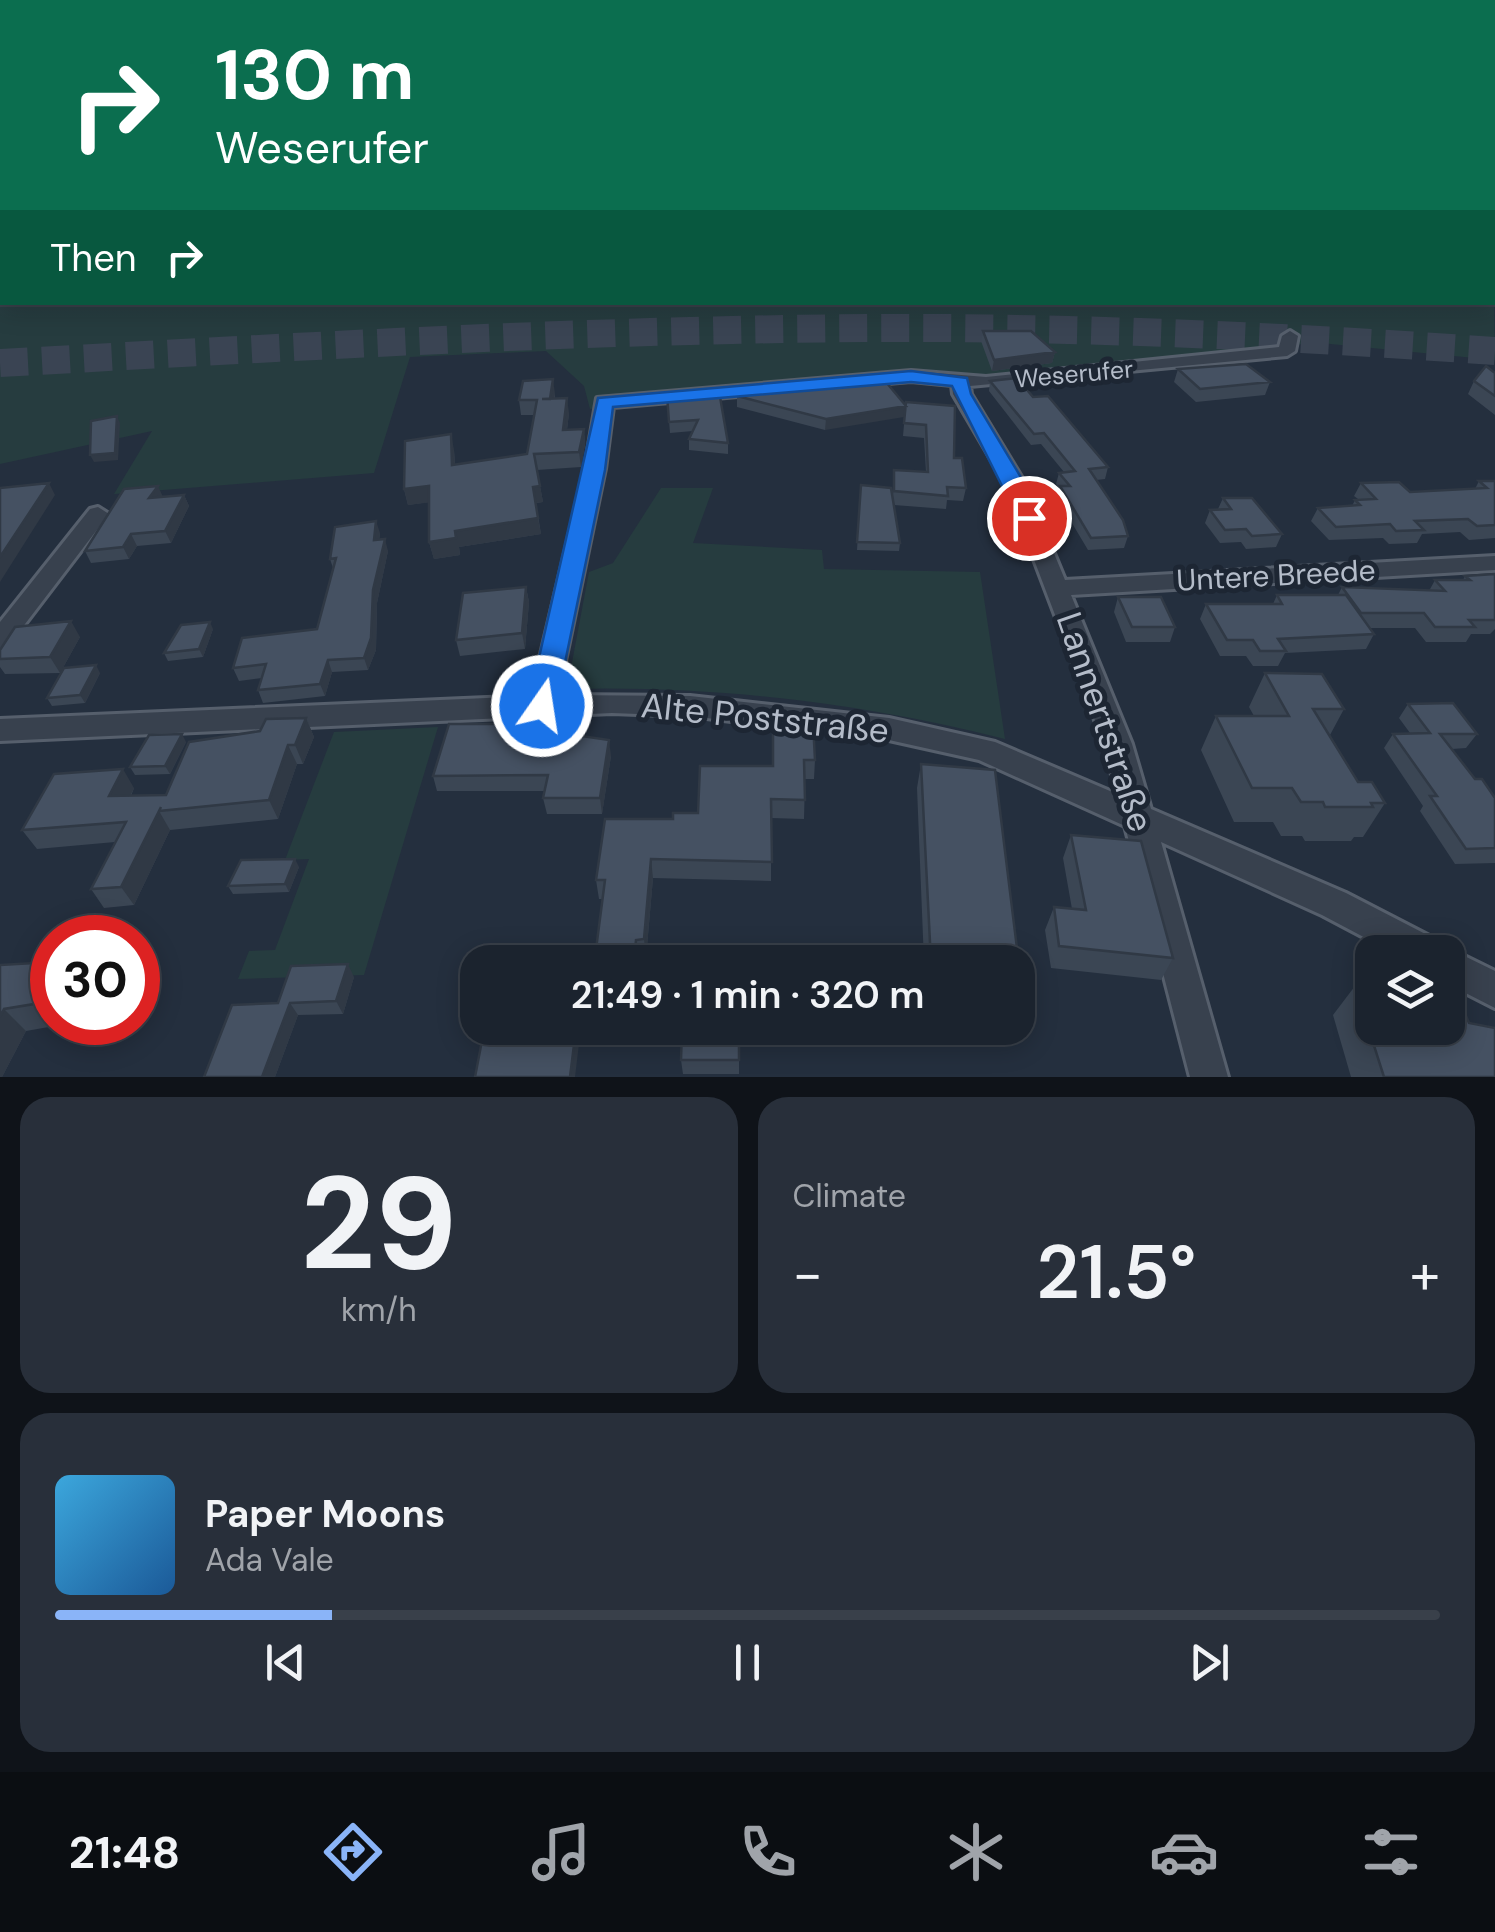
<!DOCTYPE html>
<html lang="en">
<head>
<meta charset="utf-8">
<style>
	:root { --surface:#1b232e; --page:#282f3a; --text:#f1f3f6; --muted:#a0a4aa; --line:#39404a; --accent:#8ab4f8 }
	body { margin:0; font-family:"DM Sans",sans-serif; background:var(--page); color:var(--text); height:100vh; display:flex; flex-direction:column; font-size:38px; white-space:nowrap }
	* { box-sizing:border-box; margin:0 }
	p { font-size:32px; color:var(--muted) }
	.icon { flex:none; width:55px; height:55px; fill:none; stroke:currentColor; stroke-width:2; stroke-linecap:round; stroke-linejoin:round }
	.map { position:relative; height:1077px; overflow:hidden }
	.panel { display:flex; flex-direction:column; gap:20px; padding:20px; background:#0f1319; flex:1 }
	.panel>* { flex:none }
	.guide { position:absolute; left:0px; top:0px; width:1495px; height:305px; box-shadow:0 5px 25px #0003,0 0 0 2px var(--line); background:#0b6e4f; color:#fff; overflow:hidden }
	.tools { position:absolute; left:1355px; top:935px; display:grid; gap:20px }
	.tools a { display:grid; place-items:center; width:110px; height:110px; border-radius:20px; background:var(--surface); box-shadow:0 5px 25px #0003,0 0 0 2px var(--line); font-size:50px }
	.speed { position:absolute; left:30px; top:915px; display:flex; gap:20px; font-size:50px; font-weight:700; text-align:center }
	.speed>* { display:grid; place-content:center; width:130px; height:130px; border-radius:50%; background:var(--surface); box-shadow:0 5px 25px #0003,0 0 0 2px var(--line); line-height:1 }
	.speed .limit { border:15px solid #d22; background:#fff; color:#111 }
	.pin { position:absolute; display:grid; place-items:center; width:85px; height:85px; color:#fff; margin:-42px; border:5px solid #fff; border-radius:50%; box-shadow:0 2px 10px #0007 }
	.me { position:absolute; width:110px; margin:-55px; rotate:13deg; stroke-linejoin:round; filter:drop-shadow(0 0 8px #0008) }
	.turn { display:flex; align-items:center; gap:35px; height:210px; padding:0 50px; font-size:45px }
	.turn .icon { width:130px; height:130px; stroke-width:2.5 }
	.turn b { display:block; font-size:70px; line-height:85px }
	.then { display:flex; align-items:center; height:95px; padding:0 50px; background:#0003; gap:20px; font-size:38px }
	.big { font-size:75px; font-weight:600; line-height:1.1 }
	.panel .tile { flex:1; display:flex; flex-direction:column; justify-content:center; gap:15px; min-width:0; padding:0 35px; border-radius:30px; background:var(--page) }
	.panel .dial { align-items:center; gap:0 }
	.dial b { font-size:130px; line-height:1 }
	.song { display:flex; align-items:center; gap:30px }
	.cover { width:120px; height:120px; border-radius:15px; background:linear-gradient(135deg,hsl(200 70% 55%),hsl(210 70% 35%)) }
	.played { height:10px; border-radius:5px; background:linear-gradient(90deg,var(--accent) 20%,var(--line) 20%) }
	.keys { display:flex; justify-content:space-around; direction:ltr }
	.heat { display:flex; justify-content:space-between; align-items:center; font-size:55px; direction:ltr }
	.panel .tiles { flex:1; display:grid; gap:20px; grid-template-columns:1fr 1fr }
	.tile:last-child { grid-column:span 2 }
	.trip { position:absolute; left:460px; top:945px; width:575px; height:100px; border-radius:30px; background:var(--surface); box-shadow:0 5px 25px #0003,0 0 0 2px var(--line); font-weight:600; line-height:100px; text-align:center }
	.dock { display:flex; height:160px; justify-content:space-around; align-items:center; background:#0b0e12; color:var(--muted) }
	.dock .icon { width:70px; height:70px }
	.dock .on { color:var(--accent) }
	.dock b { font-size:45px; color:var(--text) }
	.map>svg:first-child { display:block }
	.green { fill:#263c3f }
	.lines { fill:none; stroke-linecap:round; stroke-linejoin:round }
	.trunk-tunnel { stroke:#3a4453; stroke-width:28; stroke-dasharray:28 14; stroke-linecap:butt }
	.minor-casing { stroke:#565f6c; stroke-width:6 }
	.minor { fill:#38414e; fill-rule:evenodd }
	.wall { fill:#3b4654 }
	.shaded-wall { fill:#303945 }
	.building { fill:#455162; stroke:#303945; stroke-width:2.5 }
	.route { fill:#1a73e8; stroke:#114b97; stroke-width:2.5 }
	.labels { text-anchor:middle; dominant-baseline:central; stroke-width:10; stroke-linejoin:round; paint-order:stroke }
	.far-street-label { font-size:25px; fill:#b4bcc9; stroke:#1d2633 }
	.street-label { font-size:30px; fill:#b4bcc9; stroke:#1d2633 }
	.near-street-label { font-size:35px; fill:#b4bcc9; stroke:#1d2633 }
</style>
</head>
<body>
<div class="map">
<svg width="1495" height="1077" viewBox="0 0 1495 1077">
	<rect width="100%" height="100%" fill="#242f3e"/>
	<!-- green -->
	<path class="green" d="M1493 203 1495 360 1310 342 1249 357 965 384 921 375 590 409 584 386 546 351 410 357 374 473 114 494 152 431 0 464V259L2 302H1492Z
		M661 488H713L693 543 822 550 824 569 980 572 1005 739C864 703 713 685 567 689L589 572 613 563Z
		M438 727 364 975 238 979 249 951 275 950 309 859 285 860 334 732Z"/>
	<g class="lines">
		<!-- trunk-tunnel -->
		<path class="trunk-tunnel" d="M0 363C312 346 624 327 936 328 1123 329 1309 338 1495 351"/>
		<!-- minor casing -->
		<g class="minor-casing">
			<path id="minor" d="M1290 331 1298 336 1295 351 1287 356 970 386 971 394 1025 483 1065 580 1495 556V570L1071 595 1132 744 1151 809 1346 893 1437 940 1442 950 1448 948 1495 971V1008L1448 984V952H1392L1322 915 1161 842 1228 1077H1190L1125 826 979 760 889 740 690 716 612 713 0 741V719L531 696 585 469 597 398 911 371 986 377 1279 347 1282 336ZM911 381 952 385 953 394 1005 483 1104 744 1117 794 995 742 889 718 690 696 558 695 605 469 613 407Z
				M98 507 109 514 9 645 0 648V622L90 509Z"/>
		</g>
		<!-- minor -->
		<use href="#minor" class="minor"/>
	</g>
	<!-- wall -->
	<path class="wall" d="M983 331 1055 352 1052 363 992 371 981 341Z
		M1178 369 1270 382 1265 395 1196 402 1174 382Z
		M1495 373V415L1468 394 1474 381Z
		M877 381 825 430 737 407V396L761 393V388Z
		M990 381 1033 397 1108 467 1105 479 1096 480 1128 536 1124 548 1088 550 1057 498 1059 488 1056 484 1059 473 1064 472 1041 444 1031 445 989 391Z
		M555 394V399L569 413 567 430 584 429 585 444 581 467 537 470 543 502 536 503 541 534 459 547 460 555 434 559 429 542V502L408 505 404 489 454 450 455 465 527 454 534 415H521L519 400Z
		M667 395 728 443V454L689 450V439L693 431 670 433Z
		M906 402 954 458 966 488 963 501 947 500 946 509 894 505 900 543 899 551 857 550 861 485 893 495 894 470 926 472 924 438 903 436Z
		M1495 480V538L1469 540 1460 532 1422 534 1417 543 1389 544 1383 538 1329 540 1311 521 1318 508 1352 506 1355 500 1358 499 1354 496 1361 483 1410 492 1475 489 1479 481Z
		M184 495 189 506 171 543 137 546 129 559 91 563 85 551 163 497Z
		M1223 498 1282 534 1276 547 1246 549 1241 542 1220 543 1205 523 1210 510 1218 509Z
		M380 533 379 540 388 551 377 603 376 650 368 670 332 672 325 696 263 703 258 690 262 678 239 681 233 668 317 629 333 568 330 559Z
		M1495 574V629L1490 634H1471L1466 642H1426L1415 628H1370L1374 634 1366 649 1285 653 1278 666H1253L1246 656H1220L1200 619 1206 604H1273L1277 595H1338L1342 587 1429 591 1435 580H1463L1465 576Z
		M526 587 529 602 525 649 460 656 456 640Z
		M1118 597 1175 627 1170 642H1126L1114 612Z
		M213 629 203 657 168 661 164 653Z
		M80 637 60 673 5 674 0 667V650Z
		M100 673 85 703 52 706 47 698Z
		M1265 673 1344 709 1330 735 1358 782 1385 803 1363 837H1354L1351 841H1305L1302 836H1281L1273 822H1234L1201 750 1216 716H1254L1249 707Z
		M1408 704 1477 734 1466 748 1452 749 1475 779 1495 798V863L1455 864 1420 811 1423 806 1384 748 1393 734 1410 733 1399 718Z
		M306 718 314 737 303 764H297L278 819 170 830 134 905 104 908 91 889 115 842 37 849 22 830 134 788 131 796 166 795 260 731Z
		M773 721 815 760 814 779H805L804 819 771 818V881L653 878 646 958H638V962H578L595 957 603 899H599L596 880 772 766Z
		M529 724 532 739 530 746 611 756 602 814H547L543 798 545 791H437L433 776Z
		M186 742 170 774 135 775 130 767Z
		M921 764 995 770 1021 981 1018 990V962H924L917 788Z
		M1071 835 1173 958 1161 980 1051 968 1045 930 1054 907 1072 909 1063 858Z
		M299 867 289 892 233 894 228 886Z
		M52 962V1022H62L60 1025 26 1031 2 1077H0V965Z
		M354 977 343 1014 298 1015 275 1077H204L278 1003Z
		M1355 986 1469 1023 1495 1077H1351L1333 1015Z
		M739 1028V1074H683L681 1060Z"/>
	<!-- shaded-wall -->
	<path class="shaded-wall" d="M1055 352 1052 363 992 371 994 360Z
		M553 379 555 394 552 414 550 399Z
		M567 398 569 413 565 446 563 430Z
		M906 406 904 417 825 430 826 419Z
		M117 416 120 423 118 460 94 462 90 455Z
		M584 429 585 444 581 467 579 452Z
		M451 434 454 450 456 481 452 465Z
		M49 483 55 495 0 582V557Z
		M158 486 163 497 149 498Z
		M429 486 433 502 408 505 404 489Z
		M540 486 543 502 535 503 533 487Z
		M184 495 189 506 171 543 165 531Z
		M538 518 541 534 459 547 460 555 434 559 429 542 455 531Z
		M376 521 380 533 378 552 374 540Z
		M131 534 137 546 129 559 123 547Z
		M385 539 388 551 377 603 376 650 368 670 364 658 373 590Z
		M526 587 529 602 525 649 522 633Z
		M71 621 80 637 60 673 50 657Z
		M210 622 213 629 203 657 199 649Z
		M328 660 332 672 325 696 320 684Z
		M96 665 100 673 85 703 80 695Z
		M306 718 314 737 303 764 295 745Z
		M529 724 532 739 527 762 524 746Z
		M182 734 186 742 170 774 165 766Z
		M609 740 611 756 602 814 600 798Z
		M288 745 297 764 278 819 269 800Z
		M123 769 134 788 121 815 109 796Z
		M159 811 170 830 134 905 121 887Z
		M295 859 299 867 289 892 285 884Z
		M651 859 653 878 646 958 644 939Z
		M636 940 638 962H634Z
		M348 964 354 977 343 1014 336 1001Z
		M52 979V1017L40 1003Z
		M290 1003 298 1015 275 1077H262Z
		M4 1009 26 1031 2 1077H0V1017Z
		M576 1029 579 1044 575 1077H570Z"/>
	<!-- building -->
	<path class="building" d="M983 331H1031L1055 352 994 360Z
		M1246 364 1270 382 1200 389 1178 369Z
		M1486 366 1495 373V396L1474 381Z
		M1017 378 1033 397 1048 396 1108 467 1089 469 1123 520 1128 536 1091 538 1060 486H1070L1059 473 1075 471 1044 433 1034 434 990 381Z
		M553 379 550 399H542L567 398 563 430 584 429 579 452 534 454 540 486 533 487 538 518 455 531 456 538 429 542V486L404 489 405 441 451 434 452 465 527 454 537 400H519L523 381Z
		M877 381 886 382 906 406 826 419 737 396 764 392 761 388 766 387Z
		M719 391 728 443 689 439 698 420 669 422 667 395Z
		M906 402 955 406 954 458H962L966 488 947 487 948 496 894 491V470L928 472 926 425 904 423Z
		M117 416 115 453 90 455 91 421Z
		M1479 481H1495V525L1477 526 1468 519 1415 521 1424 530 1396 531 1390 524 1336 527 1318 508 1360 505 1355 500 1376 499 1361 483 1399 482 1410 492 1487 488Z
		M49 483 0 557V488Z
		M861 485 891 488 900 543 857 542Z
		M158 486 149 498 184 495 165 531 131 534 123 547 85 551 124 489Z
		M1223 498H1252L1282 534 1252 536 1246 529 1225 530 1210 510 1231 509Z
		M376 521 374 540 385 539 373 590 371 638 364 658 328 660 320 684 258 690 266 664 233 668 242 638 317 629 336 558 330 559 335 527Z
		M1495 574V620H1469L1475 627H1435L1424 613H1361L1342 587 1445 591 1435 580H1470L1465 576Z
		M526 587 522 633 456 640 463 593Z
		M1277 595H1346L1374 634 1278 639 1286 651H1260L1253 640H1227L1206 604H1282Z
		M1118 597H1161L1175 627H1132Z
		M71 621 50 657 0 659V650L15 627Z
		M210 622 199 649 164 653 181 625Z
		M96 665 80 695 47 698 64 668Z
		M1265 673 1322 674 1344 709H1313L1358 782H1372L1385 803H1371L1373 807H1325L1323 802H1301L1292 788H1252L1216 716H1289Z
		M1453 703 1477 734H1440L1475 779H1482L1495 798V848L1466 849 1430 796H1437L1393 734 1430 733 1408 704Z
		M306 718 295 745H288L269 800 159 811 161 807 121 887 91 889 126 822 22 830 54 774 123 769 109 796 166 795 189 742 260 731 266 719Z
		M773 721 813 722 815 760H804L805 800 771 799 772 862 651 859 644 939 636 940 634 962H578L579 957H595L605 880H596L605 819H673V813H698L700 766H773Z
		M449 724H529L524 746H566L575 735 609 740 600 798H543L548 775 433 776Z
		M182 734 165 766 130 767 149 735Z
		M921 764 995 770 1021 981 1018 980V962H931Z
		M1071 835 1141 841 1173 958 1059 946 1054 907 1086 910Z
		M295 859 285 884 228 886 241 860Z
		M52 962V979L40 1003 4 1009 0 1017V965Z
		M348 964 336 1001 290 1003 262 1077H204L232 1005 278 1003 291 966Z
		M1355 986 1372 989V1028H1448V1001L1461 1004 1469 1023 1495 1028V1077H1384Z
		M682 1028H739V1060H681Z
		M576 1029 570 1077H475L484 1030Z"/>
	<!-- sky -->
	<linearGradient id="sky" x2="0" y2="1"><stop stop-color="#141a22"/><stop offset="0.53" stop-color="#3f4d63"/><stop offset="1" stop-color="#3f4d63" stop-opacity="0"/></linearGradient>
	<rect width="1495" height="318" fill="url(#sky)"/>
	<!-- route -->
	<path class="route" d="M911 371 967 378 971 394 1025 484 1040 518 1037 523H1021L1018 518 952 386 911 382 613 407 605 470 556 706 542 716 532 713 528 706 598 398Z"/>
	<g class="labels">
		<!-- far-street labels -->
		<g class="far-street-label">
			<text transform="translate(1074 374) rotate(-5)">Weserufer</text>
		</g>
		<!-- street labels -->
		<g class="street-label">
			<text transform="translate(1276 575) rotate(-3)">Untere Breede</text>
		</g>
		<!-- near-street labels -->
		<g class="near-street-label">
			<text transform="translate(765 718) rotate(6)">Alte Poststraße</text>
			<text transform="translate(1105 722) rotate(71)">Lannertstraße</text>
		</g>
	</g>
</svg>
<div class="tools">
<a><svg class="icon" aria-label="layers" viewBox="0 0 24 24"><path d="M12 4l9 5-9 5-9-5zM3 14l9 5 9-5"/></svg></a>
</div>
<div class="speed"><div class="limit">30</div></div>
<div class="pin" style="left:1029px;top:518px;background:#d93025"><svg class="icon" aria-label="arrive" viewBox="0 0 24 24"><path d="M6 21V4h12l-3 4 3 4H6"/></svg></div>
<svg class="me" style="left:542px;top:706px" viewBox="-20 -20 40 40"><circle r="17" fill="#1a73e8" stroke="#fff" stroke-width="3"/><path d="M0-11L8 9 0 5-8 9z" fill="#fff"/></svg>
<div class="trip">21:49 · 1 min · 320 m</div>
<div class="guide">
<div class="turn"><svg class="icon" aria-label="right" viewBox="0 0 24 24"><path d="M7 20v-9h11M14 6l5 5-5 5"/></svg><div><b>130 m</b>Weserufer</div></div>
<div class="then">Then<svg class="icon" aria-label="right" viewBox="0 0 24 24"><path d="M7 20v-9h11M14 6l5 5-5 5"/></svg></div>
</div>
</div>
<section class="panel">
<div class="tiles">
<div class="tile dial"><b>29</b><p>km/h</p></div>
<div class="tile"><p>Climate</p>
<div class="heat"><a>−</a><b class="big">21.5°</b><a>+</a></div>
</div>
<div class="tile">
<div class="song"><i class="cover"></i><div><b>Paper Moons</b><p>Ada Vale</p></div></div>
<div class="played"></div>
<div class="keys"><svg class="icon" aria-label="previous" viewBox="0 0 24 24"><path d="M18 5L8 12l10 7zM5 5v14"/></svg><svg class="icon" aria-label="pause" viewBox="0 0 24 24"><path d="M8 5v14M16 5v14"/></svg><svg class="icon" aria-label="next" viewBox="0 0 24 24"><path d="M6 5l10 7-10 7zM19 5v14"/></svg></div>
</div>
</div>
</section>
<nav class="dock">
<b>21:48</b>
<svg class="icon on" aria-label="directions" viewBox="0 0 24 24"><path d="M12 3l9 9-9 9-9-9zM9 14v-3h6M13 9l2 2-2 2"/></svg>
<svg class="icon" aria-label="music" viewBox="0 0 24 24"><path d="M9 18V5l10-2v13"/><circle cx="6" cy="18" r="3"/><circle cx="16" cy="16" r="3"/></svg>
<svg class="icon" aria-label="phone" viewBox="0 0 24 24"><path d="M5 4h4l2 5-3 2q2 4 5 5l2-3 5 2v4C11 20 4 13 5 4z"/></svg>
<svg class="icon" aria-label="climate" viewBox="0 0 24 24"><path d="M12 3v18M4 7l16 10M4 17L20 7"/></svg>
<svg class="icon" aria-label="car" viewBox="0 0 24 24"><path d="M5 17H2v-5l4-1 3-4h7l3 4 3 1v5h-3M9 17h6M6 11h13"/><circle cx="7" cy="17" r="2"/><circle cx="17" cy="17" r="2"/></svg>
<svg class="icon" aria-label="filters" viewBox="0 0 24 24"><path d="M4 7h16M4 17h16"/><circle cx="9" cy="7" r="2"/><circle cx="15" cy="17" r="2"/></svg>
</nav>
</body>
</html>
